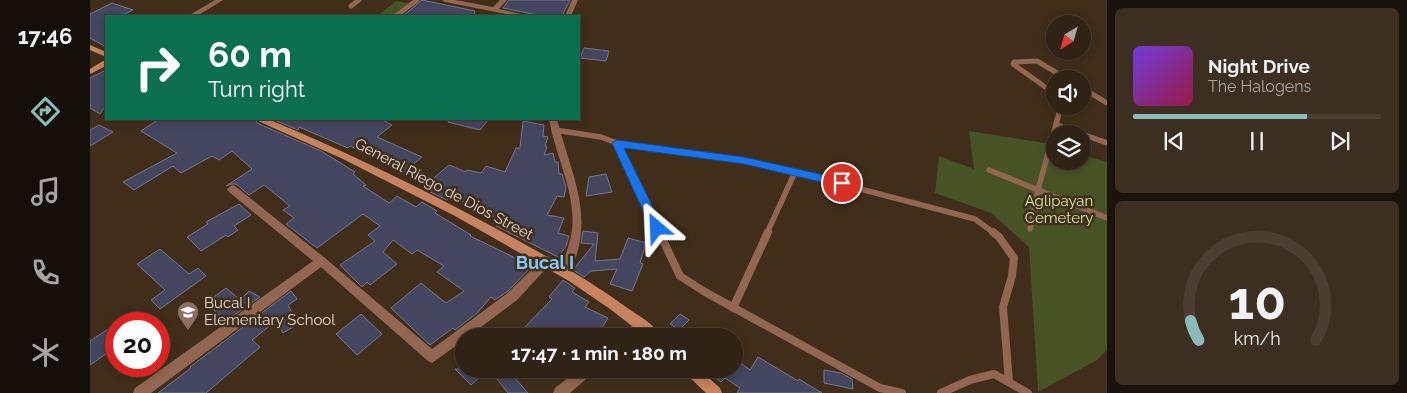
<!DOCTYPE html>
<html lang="en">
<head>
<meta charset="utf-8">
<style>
	:root { --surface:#302214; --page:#3c2f22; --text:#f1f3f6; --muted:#a8a4a0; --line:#4b3f34; --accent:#8bbbb9 }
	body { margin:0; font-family:Raleway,sans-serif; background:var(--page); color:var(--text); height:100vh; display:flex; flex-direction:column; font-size:19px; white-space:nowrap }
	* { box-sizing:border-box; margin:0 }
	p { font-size:16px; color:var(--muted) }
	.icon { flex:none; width:28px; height:28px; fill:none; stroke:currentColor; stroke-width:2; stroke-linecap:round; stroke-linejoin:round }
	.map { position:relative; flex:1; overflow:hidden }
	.sheet { display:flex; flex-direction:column; gap:8px; padding:8px; background:#1a130b; width:300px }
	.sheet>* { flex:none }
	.hud { position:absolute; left:15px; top:15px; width:475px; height:105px; border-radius:0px; box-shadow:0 2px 8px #0003,0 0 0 1px var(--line); background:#0b6e4f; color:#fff; overflow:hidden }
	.needle { width:32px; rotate:217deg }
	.controls { position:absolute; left:956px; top:15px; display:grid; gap:10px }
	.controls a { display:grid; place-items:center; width:45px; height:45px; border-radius:50%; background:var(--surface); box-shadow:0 2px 8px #0003,0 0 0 1px var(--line); font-size:25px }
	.speed { position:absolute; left:15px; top:312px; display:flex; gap:10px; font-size:25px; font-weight:700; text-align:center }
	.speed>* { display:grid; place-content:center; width:65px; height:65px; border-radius:50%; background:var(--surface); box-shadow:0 2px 8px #0003,0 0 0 1px var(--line); line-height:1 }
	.speed .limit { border:8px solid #d22; background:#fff; color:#111 }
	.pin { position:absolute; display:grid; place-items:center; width:42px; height:42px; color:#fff; margin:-21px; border:2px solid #fff; border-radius:50%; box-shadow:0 1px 5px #0007 }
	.me { position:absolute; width:55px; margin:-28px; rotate:334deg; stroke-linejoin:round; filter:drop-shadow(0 0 4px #0008) }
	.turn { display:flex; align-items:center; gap:18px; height:105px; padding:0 20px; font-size:22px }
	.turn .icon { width:65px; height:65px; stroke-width:2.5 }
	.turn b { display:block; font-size:35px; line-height:42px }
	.sheet .card { flex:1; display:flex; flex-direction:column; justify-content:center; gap:8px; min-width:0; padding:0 18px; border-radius:8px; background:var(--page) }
	.sheet .dial { align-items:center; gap:0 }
	.dial svg { height:130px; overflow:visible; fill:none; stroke:var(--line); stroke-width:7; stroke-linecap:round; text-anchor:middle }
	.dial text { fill:var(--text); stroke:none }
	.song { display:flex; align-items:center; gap:15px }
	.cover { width:60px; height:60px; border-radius:8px; background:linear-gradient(135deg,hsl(260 70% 55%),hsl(340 70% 35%)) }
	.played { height:5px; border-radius:2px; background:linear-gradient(90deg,var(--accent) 70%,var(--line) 70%) }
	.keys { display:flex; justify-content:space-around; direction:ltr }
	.trip { position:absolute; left:365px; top:328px; width:288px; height:50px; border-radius:25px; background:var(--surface); box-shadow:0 2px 8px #0003,0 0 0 1px var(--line); font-weight:700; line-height:50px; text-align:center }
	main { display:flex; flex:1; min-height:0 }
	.menu { display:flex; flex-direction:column; width:90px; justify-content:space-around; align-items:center; background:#130e08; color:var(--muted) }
	.menu .icon { width:35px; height:35px }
	.menu .selected { color:var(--accent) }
	.menu b { font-size:22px; color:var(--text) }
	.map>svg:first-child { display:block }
	.green { fill:#475225 }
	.building { fill:#43465e; stroke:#747691 }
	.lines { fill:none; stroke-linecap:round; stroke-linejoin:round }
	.lane-far2 { stroke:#926650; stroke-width:5 }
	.lane-far1 { stroke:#926650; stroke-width:5.5 }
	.lane { stroke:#926650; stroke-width:8 }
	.street { fill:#926650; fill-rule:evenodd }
	.secondary { fill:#c7825f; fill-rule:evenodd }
	.route { fill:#1a73e8; stroke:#114b97 }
	.labels { text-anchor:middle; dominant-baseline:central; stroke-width:5; stroke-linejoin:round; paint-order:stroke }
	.street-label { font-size:15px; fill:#e1d6ca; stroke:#402e1a }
	.park-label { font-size:15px; fill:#d5ec93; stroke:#402e1a }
	.poi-label { font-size:15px; fill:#e1d6ca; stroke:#402e1a; text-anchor:start }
	.quarter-label { font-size:18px; font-weight:bold; fill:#80c9f9; stroke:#402e1a }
</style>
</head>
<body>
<main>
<nav class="menu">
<b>17:46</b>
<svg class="icon selected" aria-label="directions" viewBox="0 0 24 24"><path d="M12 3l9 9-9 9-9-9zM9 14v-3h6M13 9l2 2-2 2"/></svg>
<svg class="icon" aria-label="music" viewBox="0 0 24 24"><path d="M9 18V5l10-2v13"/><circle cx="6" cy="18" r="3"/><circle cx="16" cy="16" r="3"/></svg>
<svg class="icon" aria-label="phone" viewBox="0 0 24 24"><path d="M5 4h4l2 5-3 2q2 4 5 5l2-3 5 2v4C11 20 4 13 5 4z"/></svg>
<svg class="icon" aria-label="climate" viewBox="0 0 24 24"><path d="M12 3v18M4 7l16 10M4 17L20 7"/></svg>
</nav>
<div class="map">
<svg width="1017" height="393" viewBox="0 0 1017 393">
	<rect width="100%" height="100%" fill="#402e1a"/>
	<!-- green -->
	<path class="green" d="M306 1 323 4 308 16H287Z
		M879 131 949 142 965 146V161H992L993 155 1017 162V350L1007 360 948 392 939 247 901 213 845 193 849 156 884 169Z"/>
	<!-- building -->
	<path class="building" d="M332 0 385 11 384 16H313Z
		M419 0H480L472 16H452L413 8Z
		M22 3 43 10 31 16H16V47L0 38V14Z
		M494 48 519 51 516 61 490 58Z
		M16 70V105L10 114 0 108V78Z
		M69 119H165L167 123 231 151 265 172 263 174 276 185 273 186 299 203 307 196 326 207 332 202 347 211 345 213 381 235 380 236 442 266 418 291 405 300 401 297 387 313 365 330 363 328 340 345 301 308 331 283 356 303 374 291 347 272 354 266 327 250 322 254 303 240 293 252 307 264 280 285 277 282 272 287 250 265 285 241 278 235 290 226 273 214 227 248 196 224 204 218 193 210 200 206 174 185 159 195 146 184H141L136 186 162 169 142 151 129 160 122 156 91 173 83 166 44 190 33 182 87 153 51 131Z
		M182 119H291L302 125 287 137 332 157 314 172 260 146 258 148 209 127 208 130Z
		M359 119H399L390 130 358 122Z
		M433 121 454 125 453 136 458 137 455 146 457 147 454 155 463 153 465 162H468L469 174H472L476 187 474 197 467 196 457 215 474 218 468 233 479 236 476 246 468 257 406 226 411 220 397 215 401 210 378 197 374 202 359 198 357 200 332 188 359 165 376 172 377 170 391 173 396 166 415 172 426 148H430Z
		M9 125 23 132 0 146V130Z
		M516 174 522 192 496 196 499 177Z
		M149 204 161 215 144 226 148 230 138 237 136 235 111 251 97 237 118 224 116 222Z
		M493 231 508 233 505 261 530 259 538 238 556 243 550 263 553 264 542 291 520 284 527 269 501 271 494 277 483 270 504 244 491 243Z
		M70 249 99 274 108 268 116 276 70 309 61 300 75 290 47 264Z
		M473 280 485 288 482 292 499 302 495 307 518 318 507 336H441L432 330 462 299 459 297Z
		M136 288 150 300 159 291 170 297 136 321 116 303Z
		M201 291 207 299 198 305 208 324 193 333 186 321 162 340 170 347 116 393H68L101 368 100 367Z
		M271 314 292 334 267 355 246 334Z
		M590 314 599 320 589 330 580 324Z
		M26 324V347L0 365V341Z
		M668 357 708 381 709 379 732 393H647L650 388 635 378 631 382 614 369H644V358L660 370Z
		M365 369H433L425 378 438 393H418L399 369 381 385Z
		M734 370 751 373 762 379 763 389 734 383Z"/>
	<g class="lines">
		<!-- lane-far2 -->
		<path class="lane-far2" d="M261 6 269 0
			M306 16 327 0
			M992 88 1017 103
			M965 94 923 64 924 62 947 61 977 79"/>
		<!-- lane-far1 -->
		<path class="lane-far1" d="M967 125 992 134
			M465 130 511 137 527 143 654 161 717 175 885 219 904 233
			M992 134 1017 143
			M527 143 570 233
			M899 170 1017 218
			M940 229 948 190 971 106
			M677 233 705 172"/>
		<!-- lane -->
		<path class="lane" d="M569 232 590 276 615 292 790 388 812 393
			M903 232 909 237 924 258 922 276 913 307 919 382
			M643 308 678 232
			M851 393 880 380 904 374 938 393"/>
		<!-- street -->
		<path class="street" d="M125 0H133L107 16H98Z
			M352 0H365L403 7 410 0H417L409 9 440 16H426L355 2Z
			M482 0H488L481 16H475Z
			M459 119H467C481 175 507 217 479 274L475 276 471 274 469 271C475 257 480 244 482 230 486 192 465 155 459 119Z
			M142 185 145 186 235 258 342 349 419 292 453 258 457 256 461 258 463 261 427 300 379 336H374V340L342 363 338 361 231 267 61 393H43L45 388 223 261 139 192 137 189Z
			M550 320 554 321 556 325 554 329 546 336H531L533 332Z
			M489 369H504L503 373 480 393H463L465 388Z"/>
		<!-- secondary -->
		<path class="secondary" d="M0 45 16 52V57L0 50Z
			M13 61H16V66L0 74V69Z
			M167 119H178C250 149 321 183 390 220 441 247 492 275 539 309 549 316 566 325 570 336H555L520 309 479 281 365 216 253 159 168 121Z
			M594 369H609L630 388 632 393H616L595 373Z"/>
	</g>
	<!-- route -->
	<path class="route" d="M527 140 654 157 752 179 758 183 752 187 654 164 534 148 573 228 571 231H563L561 228 522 143Z"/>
	<!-- icons -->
	<defs>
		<g id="school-pin" transform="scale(1.125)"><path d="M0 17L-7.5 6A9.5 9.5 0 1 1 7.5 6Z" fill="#8d6e63" stroke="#402e1a"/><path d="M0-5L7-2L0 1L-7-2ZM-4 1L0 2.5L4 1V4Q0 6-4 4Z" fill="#fff"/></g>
	</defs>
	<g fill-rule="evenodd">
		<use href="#school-pin" x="98" y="312"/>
	</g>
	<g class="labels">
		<!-- street labels -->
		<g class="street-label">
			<text transform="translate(354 189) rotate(28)">General Riego de Dios Street</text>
		</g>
		<!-- park labels -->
		<g class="park-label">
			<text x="969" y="201">Aglipayan<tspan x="969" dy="17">Cemetery</tspan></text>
		</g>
		<!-- poi labels -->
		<g class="poi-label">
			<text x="114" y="303">Bucal I<tspan x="114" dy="17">Elementary School</tspan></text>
		</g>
		<!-- quarter labels -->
		<g class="quarter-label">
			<text x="455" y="262">Bucal I</text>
		</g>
	</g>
</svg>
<div class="controls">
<a><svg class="needle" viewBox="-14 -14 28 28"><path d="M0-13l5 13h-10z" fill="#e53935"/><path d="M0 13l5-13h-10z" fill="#a8a4a0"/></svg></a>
<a><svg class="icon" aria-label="sound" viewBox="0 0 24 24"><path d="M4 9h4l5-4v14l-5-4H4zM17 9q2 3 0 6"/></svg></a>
<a><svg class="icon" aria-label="layers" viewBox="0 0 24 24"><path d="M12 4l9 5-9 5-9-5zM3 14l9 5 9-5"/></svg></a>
</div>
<div class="speed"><div class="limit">20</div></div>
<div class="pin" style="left:752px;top:183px;background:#d93025"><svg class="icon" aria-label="arrive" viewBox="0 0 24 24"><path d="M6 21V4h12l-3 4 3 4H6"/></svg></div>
<svg class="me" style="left:567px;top:228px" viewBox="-20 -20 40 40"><path d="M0-17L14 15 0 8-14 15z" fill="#1a73e8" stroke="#fff" stroke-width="4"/></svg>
<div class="trip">17:47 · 1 min · 180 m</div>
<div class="hud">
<div class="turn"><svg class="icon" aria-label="right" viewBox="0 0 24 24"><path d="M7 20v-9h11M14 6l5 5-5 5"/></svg><div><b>60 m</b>Turn right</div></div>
</div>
</div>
<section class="sheet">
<div class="card">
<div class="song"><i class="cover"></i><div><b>Night Drive</b><p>The Halogens</p></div></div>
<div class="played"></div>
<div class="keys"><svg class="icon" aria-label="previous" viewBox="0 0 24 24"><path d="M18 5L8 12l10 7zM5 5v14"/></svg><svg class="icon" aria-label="pause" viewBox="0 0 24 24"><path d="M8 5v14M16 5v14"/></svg><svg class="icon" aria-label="next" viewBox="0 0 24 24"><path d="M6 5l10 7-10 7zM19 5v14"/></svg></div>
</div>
<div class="card dial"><svg viewBox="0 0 100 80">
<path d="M14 69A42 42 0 1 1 86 69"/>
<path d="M14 69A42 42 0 0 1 9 57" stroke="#8bbbb9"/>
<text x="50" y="56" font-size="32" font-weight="700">10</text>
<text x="50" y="72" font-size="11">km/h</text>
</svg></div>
</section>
</main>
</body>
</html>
